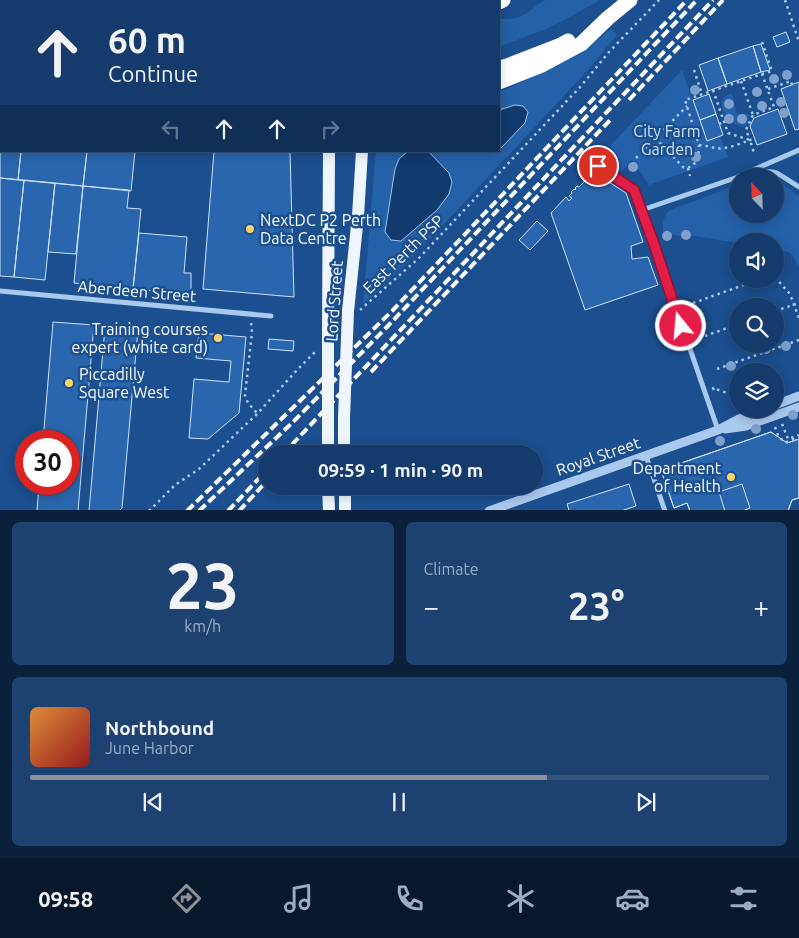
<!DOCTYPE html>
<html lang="en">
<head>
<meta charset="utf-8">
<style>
	:root { --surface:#143b6b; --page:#1d4271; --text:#f1f3f6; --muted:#9dadc1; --line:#33557e; --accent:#8c9099 }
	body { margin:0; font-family:Ubuntu,sans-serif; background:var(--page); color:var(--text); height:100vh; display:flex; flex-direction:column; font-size:19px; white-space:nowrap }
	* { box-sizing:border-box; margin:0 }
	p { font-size:16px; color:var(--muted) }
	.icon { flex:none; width:28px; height:28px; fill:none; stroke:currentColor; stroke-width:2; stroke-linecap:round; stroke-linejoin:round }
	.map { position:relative; height:510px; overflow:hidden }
	.sheet { display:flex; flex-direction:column; gap:12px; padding:12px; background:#0b203b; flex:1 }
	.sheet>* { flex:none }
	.top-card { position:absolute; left:0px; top:0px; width:500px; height:152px; box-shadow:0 2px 12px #0003,0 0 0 1px var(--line); background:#143b6b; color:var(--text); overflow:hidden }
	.needle { width:32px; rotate:337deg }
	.buttons { position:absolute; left:729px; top:168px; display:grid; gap:10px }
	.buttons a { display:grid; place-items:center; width:55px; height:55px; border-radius:50%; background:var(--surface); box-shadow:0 2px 12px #0003,0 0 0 1px var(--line); font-size:25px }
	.speed { position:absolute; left:15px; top:430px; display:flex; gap:10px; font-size:25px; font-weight:700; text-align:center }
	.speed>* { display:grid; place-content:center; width:65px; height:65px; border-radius:50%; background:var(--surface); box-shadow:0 2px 12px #0003,0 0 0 1px var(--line); line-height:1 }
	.speed .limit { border:8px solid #d22; background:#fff; color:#111 }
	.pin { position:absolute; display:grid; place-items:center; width:42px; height:42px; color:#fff; margin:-21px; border:2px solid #fff; border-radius:50%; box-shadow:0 1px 5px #0007 }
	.me { position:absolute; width:55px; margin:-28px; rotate:343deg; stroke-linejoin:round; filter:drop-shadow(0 0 4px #0008) }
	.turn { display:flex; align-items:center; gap:18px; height:105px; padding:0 25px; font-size:22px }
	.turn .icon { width:65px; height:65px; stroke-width:2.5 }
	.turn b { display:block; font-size:35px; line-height:42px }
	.lanes { display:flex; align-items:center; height:48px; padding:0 25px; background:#0003; justify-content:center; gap:25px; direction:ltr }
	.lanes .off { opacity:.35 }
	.big { font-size:38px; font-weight:700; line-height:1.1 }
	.sheet .tile { flex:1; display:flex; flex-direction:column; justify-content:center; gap:8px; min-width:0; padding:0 18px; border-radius:8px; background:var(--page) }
	.sheet .dial { align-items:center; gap:0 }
	.dial b { font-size:65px; line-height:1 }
	.song { display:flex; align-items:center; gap:15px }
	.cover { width:60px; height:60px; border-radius:8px; background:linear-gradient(135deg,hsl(30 70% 55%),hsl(0 70% 35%)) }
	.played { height:5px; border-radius:2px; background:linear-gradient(90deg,var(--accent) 70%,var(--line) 70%) }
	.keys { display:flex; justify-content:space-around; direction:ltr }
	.heat { display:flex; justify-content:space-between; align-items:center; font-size:28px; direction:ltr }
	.sheet .tiles { flex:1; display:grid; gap:12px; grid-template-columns:1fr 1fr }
	.tile:last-child { grid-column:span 2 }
	.trip { position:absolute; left:258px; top:445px; width:285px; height:50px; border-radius:25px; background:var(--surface); box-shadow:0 2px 12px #0003,0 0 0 1px var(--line); font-weight:700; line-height:50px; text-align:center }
	.tabs { display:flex; height:80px; justify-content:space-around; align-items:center; background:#08182b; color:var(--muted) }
	.tabs .icon { width:35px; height:35px }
	.tabs .current { color:var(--accent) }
	.tabs b { font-size:22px; color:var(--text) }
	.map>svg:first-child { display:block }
	.green { fill:#2461a8 }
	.water { fill:#123a6d; stroke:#9cc4f0 }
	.building { fill:#2a66ad; stroke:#cfe3fa }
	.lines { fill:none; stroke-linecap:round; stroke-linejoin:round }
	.motorway-tunnel { stroke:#3d69a0; stroke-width:15; stroke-dasharray:15 8; stroke-linecap:butt }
	.path { stroke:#a9c9ee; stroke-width:2.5; stroke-dasharray:2.5 4; stroke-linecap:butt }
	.service { stroke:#a9c9ee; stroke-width:4 }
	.minor { stroke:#a9c9ee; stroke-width:5 }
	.tertiary { stroke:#a9c9ee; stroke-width:9 }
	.primary { stroke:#f0f6ff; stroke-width:12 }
	.motorway { stroke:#fff; stroke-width:15 }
	.rail { stroke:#fff; stroke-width:4; stroke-dasharray:9 4; stroke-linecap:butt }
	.primary-bridge { stroke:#f0f6ff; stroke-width:12 }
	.tree { fill:#7ea0ca }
	.route-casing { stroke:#92132f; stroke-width:12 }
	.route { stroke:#e11d48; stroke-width:9 }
	.poi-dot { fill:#ffd166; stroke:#1b4f8f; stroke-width:2 }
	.labels { text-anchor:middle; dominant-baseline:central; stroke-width:5; stroke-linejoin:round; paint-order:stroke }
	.park-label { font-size:16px; fill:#cfe3fa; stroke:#1b4f8f }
	.poi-label { font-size:16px; fill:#fff; stroke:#1b4f8f; text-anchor:start }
	.street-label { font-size:16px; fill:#fff; stroke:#1b4f8f }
</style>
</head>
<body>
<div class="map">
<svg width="799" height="511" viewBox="0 0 799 511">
	<rect width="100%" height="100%" fill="#1b4f8f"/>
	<!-- green -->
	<path class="green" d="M545 0H600L572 16 546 29 499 47V19C524 20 526 12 545 0Z
		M611 29 617 35 589 69 420 250 406 264 363 304 376 151H499V92L542 73 577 54Z
		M682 70 707 140 720 136 728 157 649 185 632 160 621 172 619 171 610 146Z
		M731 94 733 96 736 112 737 114H749L748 122 747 125C729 131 710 98 731 94Z
		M775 179 799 196V268C792 252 792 252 775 249V241H738L737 243 690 235 689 237 663 233C663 223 662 217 670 210L737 185 738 214H775Z"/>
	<!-- water -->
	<path class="water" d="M515 105 523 106 528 112 525 123 501 148H499V110Z
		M408 151H428L449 173 452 182 449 194 437 210 401 241 391 240 385 232 395 169 399 159Z"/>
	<!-- building -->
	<path class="building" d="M10 0H70V1H10Z
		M160 0H228V1H160Z
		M228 0H302V1H228Z
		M786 32 790 42 777 47 773 37Z
		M761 44 770 70 761 72 753 46Z
		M753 46 761 72 727 84 718 58Z
		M718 58 727 84 708 91 699 65Z
		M799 82V129L795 130 781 89Z
		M709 94 716 114 700 120 693 100Z
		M778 109 787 134 757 145 750 126 754 118Z
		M716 114 723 135 707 141 700 120Z
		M1 122V151H21L18 180 0 178V134Z
		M21 151H87L83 186 18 180Z
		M87 151H135L131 191 83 186Z
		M214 151H290L294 297 203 289Z
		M592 171 626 193 643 242 631 246 632 259 648 257 658 285 585 310 551 213 566 197 569 201 572 198 569 196 572 193 571 192 574 189 575 190 576 189 575 188 577 186 579 187 587 179 586 177Z
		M0 178 24 180 14 277 0 276Z
		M24 180 55 183 45 280 14 277Z
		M55 183 83 186 76 254 48 252Z
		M83 186 129 190 127 208 141 209 133 289 74 283Z
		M537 221 548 231 530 250 519 240Z
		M139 233 187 237 184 273H191V294L133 289Z
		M53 322 94 325 78 511H37L39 484H69V441H43Z
		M105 327 138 330 122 508 119 511H89Z
		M199 333 246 337 239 413 208 439 189 438 194 379 229 382 231 361 196 358Z
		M269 339 294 341 293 351 268 349Z
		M771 432 787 443 799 439V498L792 500 788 511H690L687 503 674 508 661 470Z
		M771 432 787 443 799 439V498L792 500 788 511H742L750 508 742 484 719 492 725 511H690L687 503 674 508 661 470Z
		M629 484 636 506 621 511H567L569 510 567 504Z"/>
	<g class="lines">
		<!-- motorway-tunnel -->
		<path class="motorway-tunnel" d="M0 10H1"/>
		<!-- path -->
		<path class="path" d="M785 0 799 42
			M762 42 772 71 762 74
			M694 70 702 94
			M741 81 753 115
			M768 89 791 81 792 85
			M713 90 728 133 750 140 754 153
			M719 124 724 122
			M655 138 683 167 688 168 698 161 699 145 685 100 762 74 774 107 753 115 746 130 750 140 754 139
			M699 145C705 145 710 147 715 148 726 150 738 144 748 141
			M636 158 687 106
			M688 168 690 176
			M775 277 790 294 799 318
			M693 303 761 279
			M360 310 419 258 581 86 609 52 659 0
			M775 311 799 303
			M251 323 252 332 245 395 248 403 257 413
			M705 336 738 324
			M717 369 799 340
			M714 390 713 388 738 397
			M782 424 788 439 799 435
			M775 427 779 438 787 442 799 438
			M503 486V487
			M149 511 175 485 199 469 257 414 297 370 316 351"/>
		<!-- service -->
		<path class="service" d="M598 166 634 190 642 210"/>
		<!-- minor -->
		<path class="minor" d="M82 1V0
			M752 173C761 172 769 170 777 173L799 187
			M739 176 799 150
			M0 291 271 316
			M718 430 642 210 738 177
			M646 456 665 511"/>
		<!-- tertiary -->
		<path class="tertiary" d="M775 405 799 396
			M725 429 746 426 799 407
			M489 511 718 430 739 419 765 409"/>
		<!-- primary -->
		<path class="primary" d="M335 1V0
			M370 1V0
			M0 51 1 52
			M0 63H1
			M348 311 358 216 362 151
			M328 330 329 151
			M344 418V454
			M328 435V454
			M328 486 329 511
			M345 486V511"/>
		<!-- motorway -->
		<path class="motorway" d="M442 1 446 0
			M499 2 503 0
			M499 68 507 66 561 45 568 41
			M499 82 542 65 581 44 608 18 630 0"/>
		<!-- rail -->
		<path class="rail" d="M629 100 723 0
			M371 372 612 118
			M283 454 713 0
			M187 511 393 310 687 0
			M199 511 293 422 385 329 697 0
			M228 511 266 471
			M239 511 266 482"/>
		<!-- primary-bridge -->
		<path class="primary-bridge" d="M328 330V435
			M344 418 348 311"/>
	</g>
	<!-- trees -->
	<g class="tree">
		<circle cx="787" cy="75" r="5"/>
		<circle cx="774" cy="79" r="5"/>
		<circle cx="695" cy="90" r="5"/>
		<circle cx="757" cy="92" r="5"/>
		<circle cx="781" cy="102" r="5"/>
		<circle cx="729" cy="104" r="5"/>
		<circle cx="762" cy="106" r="5"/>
		<circle cx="784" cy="113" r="5"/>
		<circle cx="729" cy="119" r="5"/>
		<circle cx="742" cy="119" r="5"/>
		<circle cx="696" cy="157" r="5"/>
		<circle cx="633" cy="167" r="5"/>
		<circle cx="686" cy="235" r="5"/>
		<circle cx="667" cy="236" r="5"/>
		<circle cx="786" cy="346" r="5"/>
		<circle cx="766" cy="349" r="5"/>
		<circle cx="731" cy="366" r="5"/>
		<circle cx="793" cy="415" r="5"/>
		<circle cx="756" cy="429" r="5"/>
		<circle cx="720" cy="441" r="5"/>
	</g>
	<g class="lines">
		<!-- route casing -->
		<g class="route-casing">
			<path id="route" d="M598 166 634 190 654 244 681 326"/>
		</g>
		<!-- route -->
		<use href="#route" class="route"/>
	</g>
	<!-- markers -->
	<g class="poi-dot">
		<circle cx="250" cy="229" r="5"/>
		<circle cx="218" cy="338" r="5"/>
		<circle cx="69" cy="383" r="5"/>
		<circle cx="731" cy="477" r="5"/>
	</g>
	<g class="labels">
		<!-- park labels -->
		<g class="park-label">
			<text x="667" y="131">City Farm<tspan x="667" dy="18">Garden</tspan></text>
		</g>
		<!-- poi labels -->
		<g class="poi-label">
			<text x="260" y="220">NextDC P2 Perth<tspan x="260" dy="18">Data Centre</tspan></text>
			<text x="208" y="329" text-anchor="end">Training courses<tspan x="208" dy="18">expert (white card)</tspan></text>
			<text x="79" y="374">Piccadilly<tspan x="79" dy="18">Square West</tspan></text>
			<text x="721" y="468" text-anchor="end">Department<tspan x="721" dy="18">of Health</tspan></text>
		</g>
		<!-- street labels -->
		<g class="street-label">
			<text transform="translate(403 254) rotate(-44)">East Perth PSP</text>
			<text transform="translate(137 291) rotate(5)">Aberdeen Street</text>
			<text transform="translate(334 301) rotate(-86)">Lord Street</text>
			<text transform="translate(598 456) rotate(-19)">Royal Street</text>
		</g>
	</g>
</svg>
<div class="buttons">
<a><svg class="needle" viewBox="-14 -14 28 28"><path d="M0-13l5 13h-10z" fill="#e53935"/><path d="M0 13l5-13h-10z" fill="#9dadc1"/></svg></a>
<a><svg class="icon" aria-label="sound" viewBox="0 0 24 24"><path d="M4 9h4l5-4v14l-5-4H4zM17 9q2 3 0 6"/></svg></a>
<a><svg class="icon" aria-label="search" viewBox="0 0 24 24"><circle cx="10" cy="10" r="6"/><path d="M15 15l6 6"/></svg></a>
<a><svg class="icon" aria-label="layers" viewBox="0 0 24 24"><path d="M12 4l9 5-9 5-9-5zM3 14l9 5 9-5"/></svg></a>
</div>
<div class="speed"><div class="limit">30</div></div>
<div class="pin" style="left:598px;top:166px;background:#d93025"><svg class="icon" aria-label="arrive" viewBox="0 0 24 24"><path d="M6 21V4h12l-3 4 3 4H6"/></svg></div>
<svg class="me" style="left:681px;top:326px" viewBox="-20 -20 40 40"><circle r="17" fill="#e11d48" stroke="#fff" stroke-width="3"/><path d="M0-11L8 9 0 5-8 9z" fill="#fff"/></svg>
<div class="trip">09:59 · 1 min · 90 m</div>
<div class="top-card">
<div class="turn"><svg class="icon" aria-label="ahead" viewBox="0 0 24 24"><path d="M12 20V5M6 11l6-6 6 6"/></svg><div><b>60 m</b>Continue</div></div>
<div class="lanes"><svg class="icon off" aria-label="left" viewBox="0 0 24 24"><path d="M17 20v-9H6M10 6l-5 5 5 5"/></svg><svg class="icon" aria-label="ahead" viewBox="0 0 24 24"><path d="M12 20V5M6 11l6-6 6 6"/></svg><svg class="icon" aria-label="ahead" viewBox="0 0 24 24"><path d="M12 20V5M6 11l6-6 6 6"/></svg><svg class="icon off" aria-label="right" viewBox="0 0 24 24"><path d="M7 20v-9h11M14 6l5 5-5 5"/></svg></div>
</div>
</div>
<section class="sheet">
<div class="tiles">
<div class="tile dial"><b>23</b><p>km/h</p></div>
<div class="tile"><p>Climate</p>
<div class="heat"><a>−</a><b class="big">23°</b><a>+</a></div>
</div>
<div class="tile">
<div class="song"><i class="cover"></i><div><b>Northbound</b><p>June Harbor</p></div></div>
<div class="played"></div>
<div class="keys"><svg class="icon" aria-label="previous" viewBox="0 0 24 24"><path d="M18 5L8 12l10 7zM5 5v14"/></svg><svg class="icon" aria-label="pause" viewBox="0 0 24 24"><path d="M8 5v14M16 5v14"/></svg><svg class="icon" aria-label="next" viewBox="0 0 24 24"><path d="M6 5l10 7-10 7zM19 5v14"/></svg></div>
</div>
</div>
</section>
<nav class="tabs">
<b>09:58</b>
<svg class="icon current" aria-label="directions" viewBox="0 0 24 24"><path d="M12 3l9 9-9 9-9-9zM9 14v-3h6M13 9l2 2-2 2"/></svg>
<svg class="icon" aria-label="music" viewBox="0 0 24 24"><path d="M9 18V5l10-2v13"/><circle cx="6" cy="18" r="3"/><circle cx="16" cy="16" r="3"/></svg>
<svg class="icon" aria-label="phone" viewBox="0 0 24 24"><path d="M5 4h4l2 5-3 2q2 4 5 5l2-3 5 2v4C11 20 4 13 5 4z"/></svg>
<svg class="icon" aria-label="climate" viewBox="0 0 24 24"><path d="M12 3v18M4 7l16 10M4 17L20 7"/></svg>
<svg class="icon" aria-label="car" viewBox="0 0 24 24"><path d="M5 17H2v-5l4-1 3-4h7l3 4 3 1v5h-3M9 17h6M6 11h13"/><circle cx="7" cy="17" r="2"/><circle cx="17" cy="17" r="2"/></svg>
<svg class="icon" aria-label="filters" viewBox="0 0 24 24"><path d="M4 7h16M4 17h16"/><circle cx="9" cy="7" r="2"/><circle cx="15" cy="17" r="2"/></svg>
</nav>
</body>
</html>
